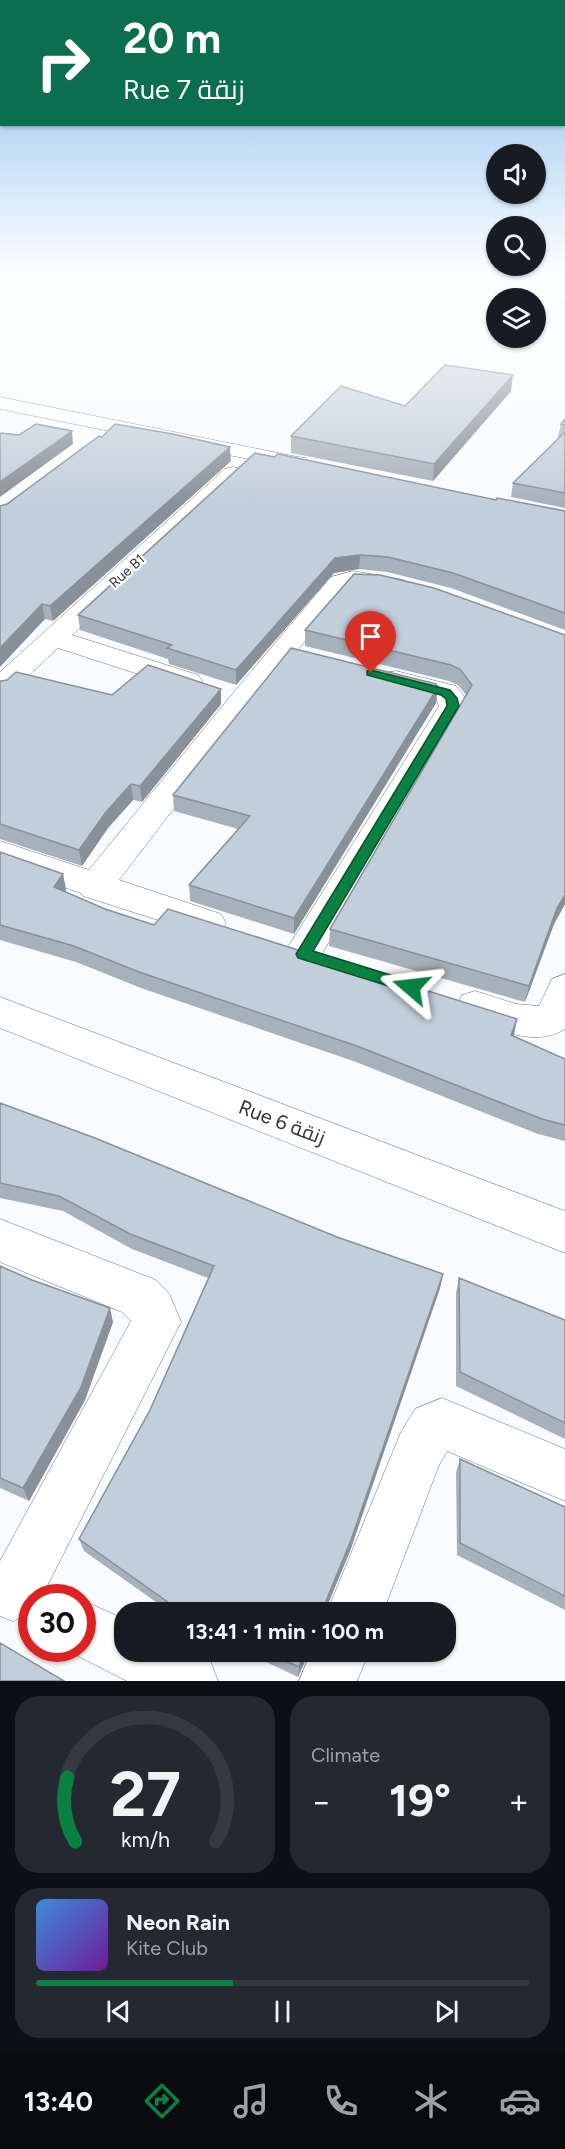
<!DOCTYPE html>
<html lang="en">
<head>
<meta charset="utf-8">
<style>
	:root { --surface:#171b24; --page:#242831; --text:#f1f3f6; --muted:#9ea1a6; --line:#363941; --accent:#0b8043 }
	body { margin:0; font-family:Figtree,Cairo,sans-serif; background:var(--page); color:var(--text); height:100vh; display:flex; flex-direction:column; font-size:22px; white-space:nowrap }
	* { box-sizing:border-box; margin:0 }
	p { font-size:20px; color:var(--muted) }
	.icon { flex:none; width:33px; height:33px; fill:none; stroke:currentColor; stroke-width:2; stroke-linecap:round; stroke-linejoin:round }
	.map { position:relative; height:1681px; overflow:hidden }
	.panel { display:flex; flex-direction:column; gap:15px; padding:15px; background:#0d0f14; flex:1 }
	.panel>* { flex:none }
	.guide { position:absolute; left:0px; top:0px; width:566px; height:126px; box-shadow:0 2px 4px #0004; background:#0b6e4f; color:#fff; overflow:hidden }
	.tools { position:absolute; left:486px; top:144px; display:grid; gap:12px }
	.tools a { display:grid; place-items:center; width:60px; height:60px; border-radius:50%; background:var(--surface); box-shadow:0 2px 4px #0004; font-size:30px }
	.speed { position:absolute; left:18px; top:1584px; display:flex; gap:12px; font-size:30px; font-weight:700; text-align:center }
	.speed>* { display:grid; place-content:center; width:78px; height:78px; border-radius:50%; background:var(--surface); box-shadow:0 2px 4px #0004; line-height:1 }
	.speed .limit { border:9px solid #d22; background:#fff; color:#111 }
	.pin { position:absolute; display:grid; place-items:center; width:51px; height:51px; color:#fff; margin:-62px -26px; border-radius:50% 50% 50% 0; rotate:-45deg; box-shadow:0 0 6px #0007 }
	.pin .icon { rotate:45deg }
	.me { position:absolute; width:66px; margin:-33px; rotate:287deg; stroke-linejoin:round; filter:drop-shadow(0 0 4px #0008) }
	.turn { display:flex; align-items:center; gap:21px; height:126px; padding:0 24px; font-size:27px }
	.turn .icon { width:78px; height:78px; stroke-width:2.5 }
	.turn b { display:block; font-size:42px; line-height:51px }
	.big { font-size:45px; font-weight:700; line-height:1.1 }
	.panel .card { flex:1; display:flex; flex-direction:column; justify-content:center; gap:9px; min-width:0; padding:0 21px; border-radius:24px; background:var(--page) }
	.panel .dial { align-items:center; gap:0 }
	.dial svg { height:156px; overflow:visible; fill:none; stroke:var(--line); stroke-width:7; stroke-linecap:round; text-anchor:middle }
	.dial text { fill:var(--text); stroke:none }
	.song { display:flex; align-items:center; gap:18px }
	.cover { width:72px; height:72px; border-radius:9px; background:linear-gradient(135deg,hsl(210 70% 55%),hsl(280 70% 35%)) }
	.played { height:6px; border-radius:3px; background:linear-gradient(90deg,var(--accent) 40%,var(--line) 40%) }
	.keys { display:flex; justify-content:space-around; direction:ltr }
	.heat { display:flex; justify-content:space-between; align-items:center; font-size:33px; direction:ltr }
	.panel .tiles { flex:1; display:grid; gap:15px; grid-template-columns:1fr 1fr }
	.card:last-child { grid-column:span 2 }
	.trip { position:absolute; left:114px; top:1602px; width:342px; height:60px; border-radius:24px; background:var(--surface); box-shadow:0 2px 4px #0004; font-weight:700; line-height:60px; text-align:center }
	.tab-bar { display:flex; height:96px; justify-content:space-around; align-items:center; background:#090b0e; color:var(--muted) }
	.tab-bar .icon { width:42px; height:42px }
	.tab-bar .current { color:var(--accent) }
	.tab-bar b { font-size:27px; color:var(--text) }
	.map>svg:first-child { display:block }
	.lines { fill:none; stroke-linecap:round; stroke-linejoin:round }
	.minor-casing { stroke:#68737e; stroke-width:1 }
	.minor { fill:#fff; fill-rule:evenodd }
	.wall { fill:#a7b1bb }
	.shaded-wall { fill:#889099 }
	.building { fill:#c2ceda; stroke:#889099; stroke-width:1.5 }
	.route { fill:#0b8043; stroke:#07532c; stroke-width:1.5 }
	.labels { text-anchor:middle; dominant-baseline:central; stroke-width:4.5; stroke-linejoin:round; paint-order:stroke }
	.far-street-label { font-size:14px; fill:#2e3337; stroke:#fff }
	.near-street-label { font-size:20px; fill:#2e3337; stroke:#fff }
</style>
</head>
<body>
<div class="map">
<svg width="565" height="1681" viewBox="0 0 565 1681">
	<rect width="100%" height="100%" fill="#f9fcfe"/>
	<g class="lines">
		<!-- minor casing -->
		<g class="minor-casing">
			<path id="minor" d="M397 271H430L565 294V304L405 276Z
				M0 397 298 457 306 458 309 463 306 468 298 469 0 409Z
				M233 467 241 469 244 474 241 479 72 635 198 675 202 681 198 687 188 689 178 687 58 648 10 693 0 695V672L225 469Z
				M353 571 404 580 408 585 404 590 395 593 354 586 349 587 253 705 119 880 221 914 226 923 221 932 208 936 83 896 81 893 0 865V841L89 870 233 693 331 577Z
				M396 671 456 686 465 698 467 706 316 964 303 968 290 964 285 954 290 944 439 706 436 698 386 685 382 679 386 673Z
				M565 974V1029C535 1049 491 1027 462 1017L456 1006 462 995 475 991 516 1004 539 1006 552 979Z
				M0 997 565 1211V1253L0 1028Z
				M0 1219 156 1280 169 1293 181 1322 41 1598H32V1613L13 1621 0 1616V1561L131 1321 122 1312 0 1262Z
				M442 1398 565 1449V1501L447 1451 439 1465 383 1612H327L401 1432 415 1409Z
				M82 1600 124 1619V1652H192L210 1660 218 1681H127L62 1648H82Z
				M311 1652H369L357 1681H299Z"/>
		</g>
		<!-- minor -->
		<use href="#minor" class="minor"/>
	</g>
	<!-- wall -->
	<path class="wall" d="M511 391 433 481 291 453V436L405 406Z
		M565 419V508L511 497 513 483 559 438 558 437 561 424Z
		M274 457 496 500 565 511V630L451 588 387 572 359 569 334 573 236 685 169 664 168 659 80 630 78 615Z
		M231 461 53 621 45 619 0 506Z
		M305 630 565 635V904L554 924 525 1002 329 946 330 929 466 695 458 685 449 681 305 646Z
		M0 681 112 695 221 704 142 802 133 800 108 828 82 866 0 839Z
		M436 703 294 934 190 901 189 885 238 829 174 811 173 795Z
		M0 852 63 874 66 890 65 892 105 909 513 1036 565 1059V1141L538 1134 356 1062 141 988 76 962 0 940Z
		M0 1103 337 1237 443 1274 440 1288 350 1551 328 1604 327 1612H170L84 1551 79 1539 150 1410 208 1278 132 1249 63 1211 0 1198Z
		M0 1266 113 1322 85 1400 29 1501 0 1488Z
		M459 1278 565 1320V1439L456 1386V1293Z
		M460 1459 565 1507V1610L457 1555 456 1472Z
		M245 1652H309L298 1677Z"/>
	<!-- shaded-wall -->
	<path class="shaded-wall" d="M513 375 511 391 433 481 434 464Z
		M72 431 73 444 0 497V482Z
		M230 447 231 461 53 621 50 606Z
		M360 555 359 569 334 573 236 685V670L335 558Z
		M42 604 45 619 0 667V648Z
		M438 687 436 703 294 934V918Z
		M221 689V704L142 802 140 786Z
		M131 784 133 800 108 828 82 866 79 850 106 812Z
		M63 874 66 890 57 903 54 887Z
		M565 895V904L554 924 525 1002 529 986 557 908Z
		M517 1019 514 1035 508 1051 511 1035Z
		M443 1274 440 1288 350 1551 325 1611 326 1601Z
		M110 1308 113 1322 85 1400 29 1501 23 1488Z
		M305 1652H309L298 1677 299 1667Z"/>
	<!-- building -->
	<path class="building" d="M445 365 513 375 434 464 291 436 341 386 405 406Z
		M565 419V425L561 424Z
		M36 424 72 431 0 482V435L1 433 19 435Z
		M115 424 173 434 230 447 50 606 42 604 0 648V506L7 504 99 436 102 437Z
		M565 432V493L513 483Z
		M255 453 274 457 278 454 496 500 497 498 565 511V613L453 573 388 557 360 555 335 558 236 670 167 648 172 645 78 615Z
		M354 574 380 575 434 588 565 635V895L557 908 529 986 330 929 472 685 460 669 451 665 305 630Z
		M291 648 436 684 438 687 294 918 189 885 250 816 173 795Z
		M148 665 221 689 140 786 131 784 106 812 79 850 0 824V681L7 680 16 672 112 695Z
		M0 852 63 874 54 887 105 909 154 925 168 909 517 1019 511 1035 565 1059V1125L542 1119 357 1046 139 972 74 946 0 925Z
		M0 1103 95 1138 337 1237 443 1274 351 1540 326 1601 328 1604 325 1612H182L79 1539 150 1410 214 1266 130 1234 59 1196 0 1183Z
		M0 1266 32 1280 110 1308 81 1387 23 1488 0 1478Z
		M459 1278 565 1320V1423L460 1372Z
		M460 1459 565 1507V1596L460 1543Z
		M0 1643 64 1681H0Z
		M265 1652H305L299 1667Z"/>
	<!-- sky -->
	<linearGradient id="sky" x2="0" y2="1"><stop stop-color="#81b8ec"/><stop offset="0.54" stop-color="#fcfeff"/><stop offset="1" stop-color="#fcfeff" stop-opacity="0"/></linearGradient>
	<rect width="565" height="506" fill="url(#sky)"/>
	<!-- route -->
	<path class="route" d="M371 670 450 690 457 698 459 706 313 951 416 983 419 987 416 991 411 993 298 958 296 954 447 706 446 699 441 695 367 675V671Z"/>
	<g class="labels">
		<!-- far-street labels -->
		<g class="far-street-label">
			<text transform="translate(127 571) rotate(-42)">Rue B1</text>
		</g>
		<!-- near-street labels -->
		<g class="near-street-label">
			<text transform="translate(282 1122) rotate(21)">Rue 6 زنقة</text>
		</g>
	</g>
</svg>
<div class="tools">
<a><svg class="icon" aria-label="sound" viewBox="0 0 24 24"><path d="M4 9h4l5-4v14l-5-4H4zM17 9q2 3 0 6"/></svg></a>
<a><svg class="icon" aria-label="search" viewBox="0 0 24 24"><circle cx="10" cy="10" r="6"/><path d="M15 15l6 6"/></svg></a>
<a><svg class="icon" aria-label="layers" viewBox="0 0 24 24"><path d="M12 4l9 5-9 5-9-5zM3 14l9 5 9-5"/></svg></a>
</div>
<div class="speed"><div class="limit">30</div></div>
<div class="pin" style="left:371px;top:673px;background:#d93025"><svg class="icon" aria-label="arrive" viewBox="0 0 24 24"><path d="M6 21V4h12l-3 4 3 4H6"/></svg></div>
<svg class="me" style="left:411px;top:987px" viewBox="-20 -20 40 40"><path d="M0-17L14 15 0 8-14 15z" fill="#0b8043" stroke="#fff" stroke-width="4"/></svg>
<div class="trip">13:41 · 1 min · 100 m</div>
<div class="guide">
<div class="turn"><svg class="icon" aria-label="right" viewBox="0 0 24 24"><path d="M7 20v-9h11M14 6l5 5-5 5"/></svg><div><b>20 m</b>Rue 7 زنقة</div></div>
</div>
</div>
<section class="panel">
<div class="tiles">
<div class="card dial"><svg viewBox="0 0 100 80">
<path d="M14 69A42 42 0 1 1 86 69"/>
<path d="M14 69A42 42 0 0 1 10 36" stroke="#0b8043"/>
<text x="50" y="56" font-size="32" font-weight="700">27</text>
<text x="50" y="72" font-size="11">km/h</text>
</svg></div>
<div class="card"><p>Climate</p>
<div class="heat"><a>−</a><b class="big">19°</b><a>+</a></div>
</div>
<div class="card">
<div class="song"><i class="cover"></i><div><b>Neon Rain</b><p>Kite Club</p></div></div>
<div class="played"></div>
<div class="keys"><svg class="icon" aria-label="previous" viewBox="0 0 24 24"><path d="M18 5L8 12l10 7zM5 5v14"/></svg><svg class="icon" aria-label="pause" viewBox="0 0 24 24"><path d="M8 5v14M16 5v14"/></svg><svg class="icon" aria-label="next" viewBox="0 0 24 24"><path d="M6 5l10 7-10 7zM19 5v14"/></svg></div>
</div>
</div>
</section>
<nav class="tab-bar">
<b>13:40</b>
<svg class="icon current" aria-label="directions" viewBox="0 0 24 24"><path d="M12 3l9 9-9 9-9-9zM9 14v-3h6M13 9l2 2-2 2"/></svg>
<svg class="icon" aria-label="music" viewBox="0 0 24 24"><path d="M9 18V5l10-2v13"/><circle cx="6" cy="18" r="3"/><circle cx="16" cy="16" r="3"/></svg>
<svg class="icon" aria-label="phone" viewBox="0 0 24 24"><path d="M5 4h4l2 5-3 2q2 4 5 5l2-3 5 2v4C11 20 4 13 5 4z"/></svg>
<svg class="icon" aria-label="climate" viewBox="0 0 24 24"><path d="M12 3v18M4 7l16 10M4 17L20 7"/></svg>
<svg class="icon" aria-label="car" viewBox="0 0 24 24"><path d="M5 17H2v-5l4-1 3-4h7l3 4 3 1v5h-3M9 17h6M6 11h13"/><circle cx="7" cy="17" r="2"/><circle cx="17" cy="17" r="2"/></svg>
</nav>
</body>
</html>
